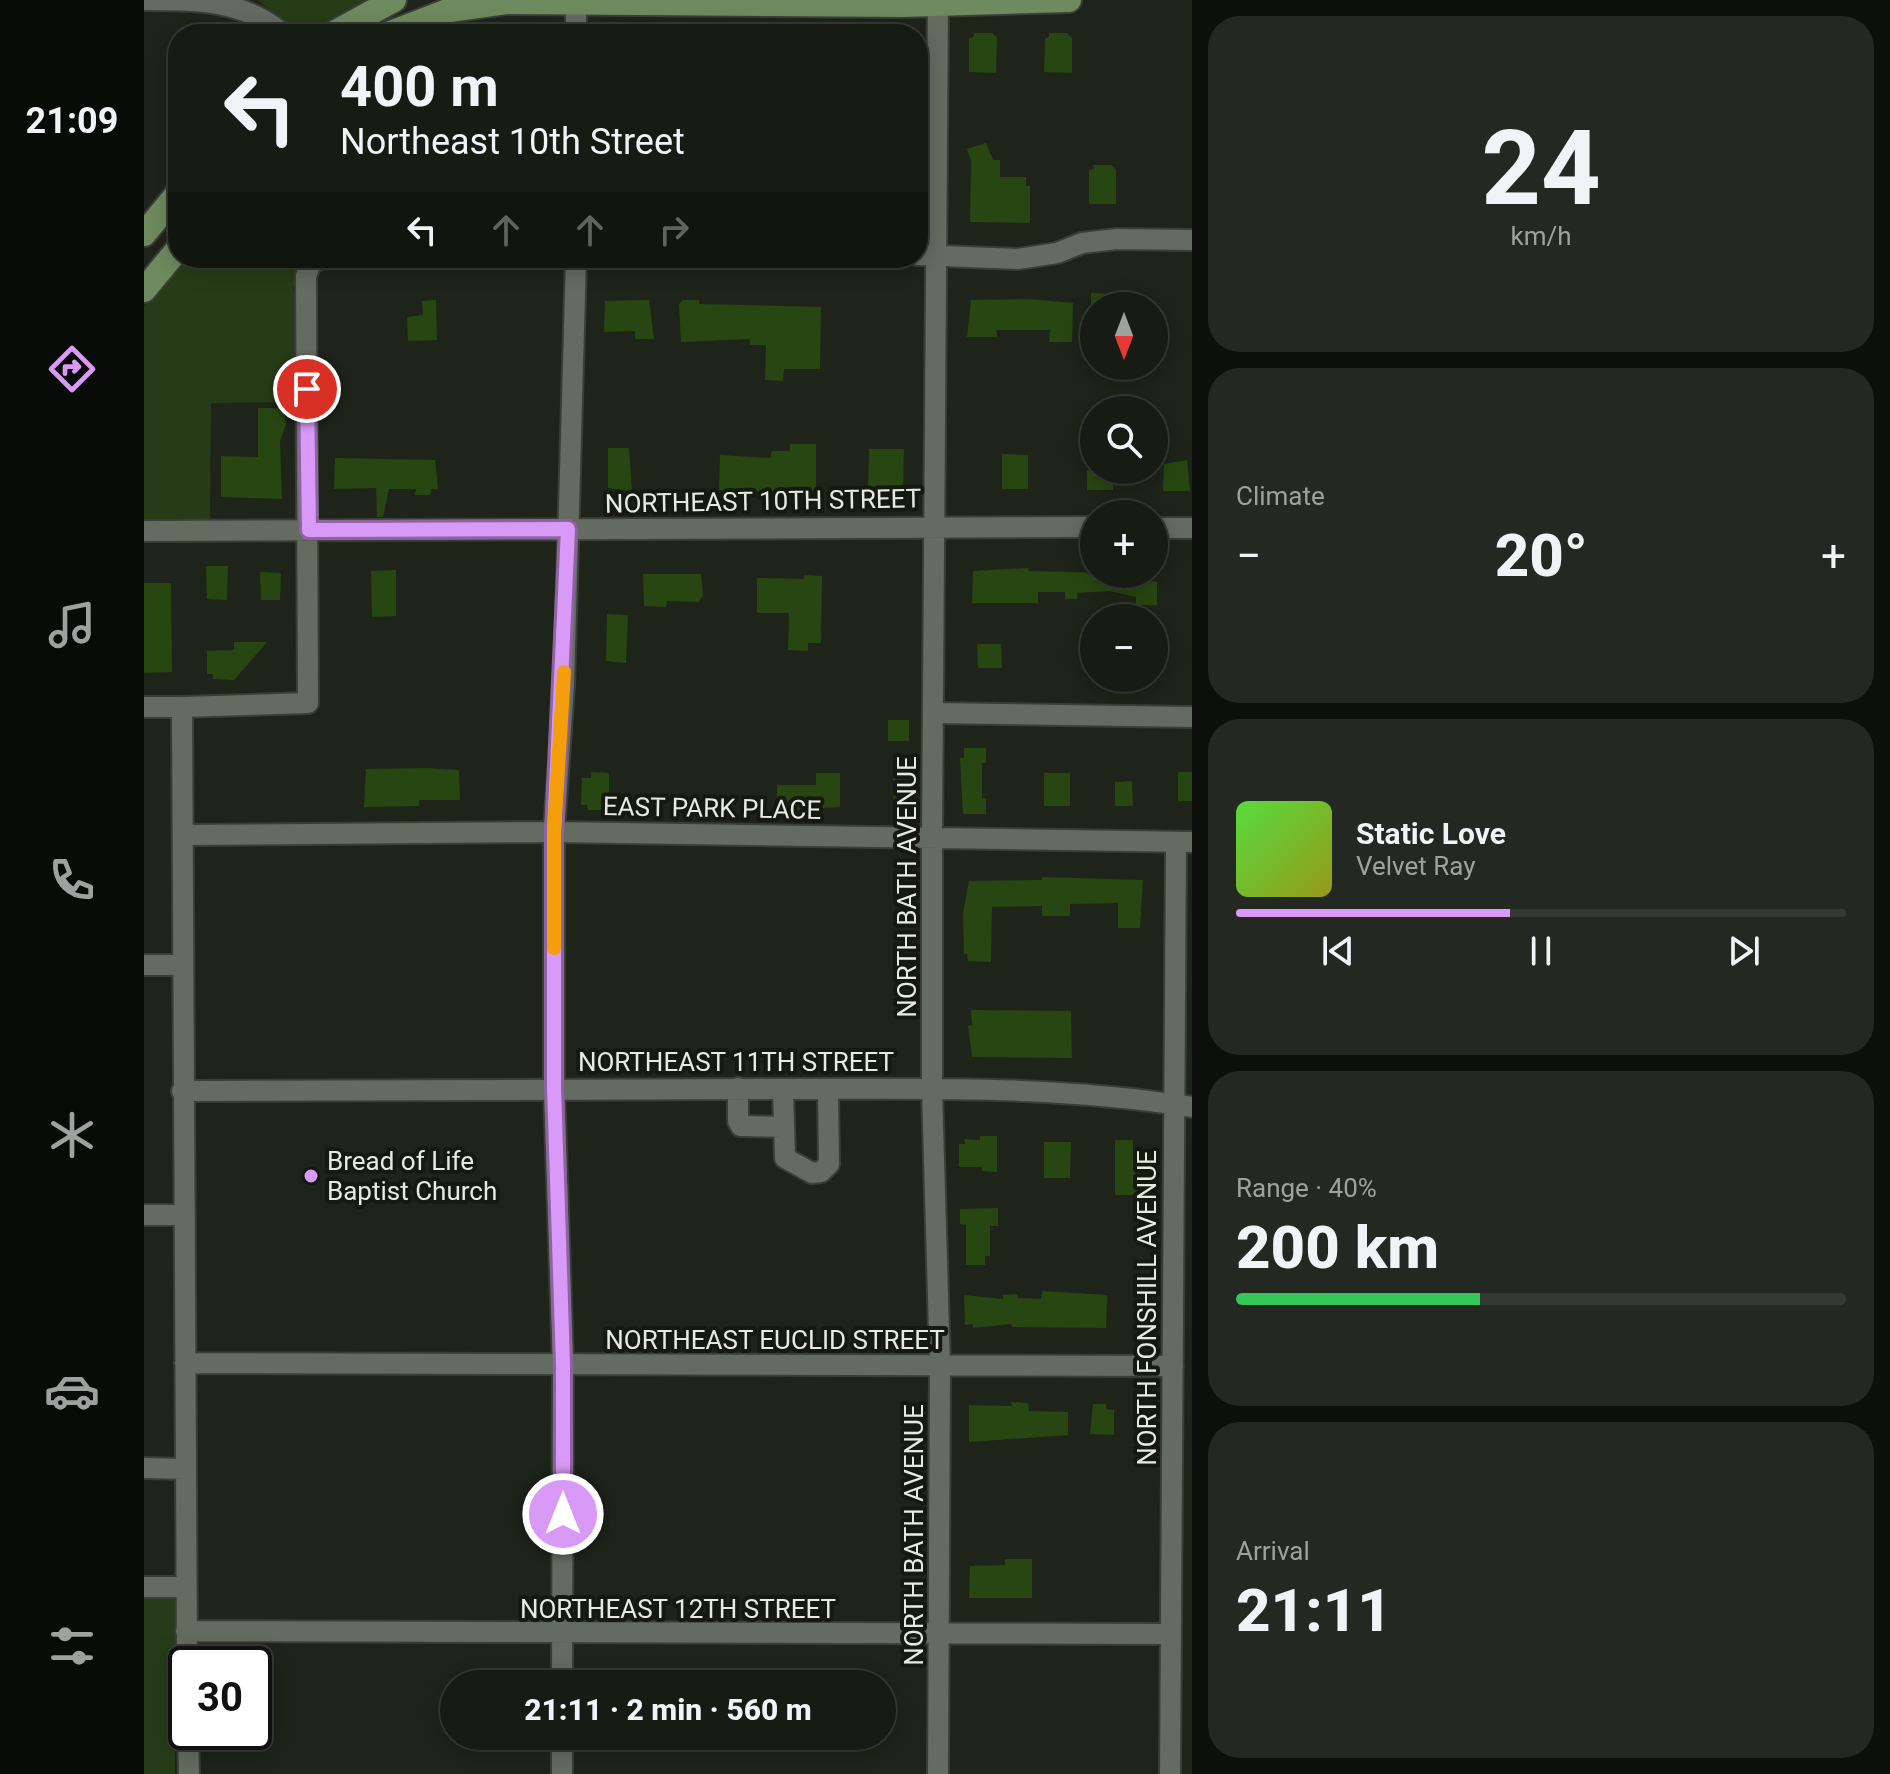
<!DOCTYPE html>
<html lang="en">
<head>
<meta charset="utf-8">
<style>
	:root { --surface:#161b14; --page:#232822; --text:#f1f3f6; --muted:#9ea1a0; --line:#353934; --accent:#d99af7 }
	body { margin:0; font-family:Roboto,sans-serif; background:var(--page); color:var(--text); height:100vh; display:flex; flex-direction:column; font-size:30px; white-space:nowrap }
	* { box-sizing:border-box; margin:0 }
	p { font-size:26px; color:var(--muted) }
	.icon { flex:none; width:44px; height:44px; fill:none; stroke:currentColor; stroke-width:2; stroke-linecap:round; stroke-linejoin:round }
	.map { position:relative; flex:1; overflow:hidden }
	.panel { display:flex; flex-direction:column; gap:16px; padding:16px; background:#0c0f0b; width:698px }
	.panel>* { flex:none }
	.banner { position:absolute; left:24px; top:24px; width:760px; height:244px; border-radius:32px; box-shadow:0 4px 20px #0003,0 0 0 2px var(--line); background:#161b14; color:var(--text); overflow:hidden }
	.needle { width:52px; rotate:180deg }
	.tools { position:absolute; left:936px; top:292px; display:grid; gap:16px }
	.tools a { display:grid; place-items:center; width:88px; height:88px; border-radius:50%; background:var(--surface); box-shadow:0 4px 20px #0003,0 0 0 2px var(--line); font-size:40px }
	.speed { position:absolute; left:24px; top:1646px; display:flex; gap:16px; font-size:40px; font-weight:700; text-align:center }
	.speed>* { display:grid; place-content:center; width:104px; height:104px; border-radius:50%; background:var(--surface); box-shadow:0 4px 20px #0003,0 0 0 2px var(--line); line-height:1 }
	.speed .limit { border:4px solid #111; border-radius:12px; background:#fff; color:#111 }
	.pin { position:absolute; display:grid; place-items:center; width:68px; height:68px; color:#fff; margin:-34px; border:4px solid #fff; border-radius:50%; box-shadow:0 2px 8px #0007 }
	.me { position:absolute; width:88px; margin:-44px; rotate:0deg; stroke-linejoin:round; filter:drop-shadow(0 0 6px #0008) }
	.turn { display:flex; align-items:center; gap:28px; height:168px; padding:0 40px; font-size:36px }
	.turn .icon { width:104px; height:104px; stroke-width:2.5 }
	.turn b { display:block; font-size:56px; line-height:68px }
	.lanes { display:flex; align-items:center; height:76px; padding:0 40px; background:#0003; justify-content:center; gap:40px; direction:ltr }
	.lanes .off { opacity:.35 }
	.big { font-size:60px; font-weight:800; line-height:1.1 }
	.panel .card { flex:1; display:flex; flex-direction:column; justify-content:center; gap:12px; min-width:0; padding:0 28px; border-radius:32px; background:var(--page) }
	.panel .dial { align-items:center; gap:0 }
	.dial b { font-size:104px; line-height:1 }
	.song { display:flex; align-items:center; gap:24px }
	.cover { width:96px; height:96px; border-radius:12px; background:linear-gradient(135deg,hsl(110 70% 55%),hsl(60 70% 35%)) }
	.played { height:8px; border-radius:4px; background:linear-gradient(90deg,var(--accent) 45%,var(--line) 45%) }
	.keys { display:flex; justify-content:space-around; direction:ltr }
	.heat { display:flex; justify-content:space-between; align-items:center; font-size:44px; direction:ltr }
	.charge { height:12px; border-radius:6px; background:linear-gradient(90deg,#34c759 40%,var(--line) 0) }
	.trip { position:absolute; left:296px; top:1670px; width:456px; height:80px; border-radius:40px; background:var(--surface); box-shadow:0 4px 20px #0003,0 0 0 2px var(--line); font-weight:800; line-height:80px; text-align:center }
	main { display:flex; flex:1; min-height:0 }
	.tabs { display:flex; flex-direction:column; width:144px; justify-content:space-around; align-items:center; background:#090b08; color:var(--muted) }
	.tabs .icon { width:56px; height:56px }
	.tabs .active { color:var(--accent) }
	.tabs b { font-size:36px; color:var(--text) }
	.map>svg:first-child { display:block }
	.green { fill:#263c18 }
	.building { fill:#284611 }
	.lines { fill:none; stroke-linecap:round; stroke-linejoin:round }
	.minor-casing { stroke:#393e36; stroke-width:24 }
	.major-casing { stroke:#393e36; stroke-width:28 }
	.minor { stroke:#646b60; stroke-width:20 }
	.major { stroke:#6f8a5f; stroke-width:24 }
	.route-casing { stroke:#8d64a1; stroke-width:20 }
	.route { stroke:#d99af7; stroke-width:14 }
	.slow { stroke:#f59e0b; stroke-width:14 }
	.poi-dot { fill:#d99af7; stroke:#151a11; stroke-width:3 }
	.labels { text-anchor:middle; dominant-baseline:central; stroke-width:8; stroke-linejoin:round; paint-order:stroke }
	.street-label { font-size:26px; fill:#e6eae3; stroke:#151a11 }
	.poi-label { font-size:26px; fill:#e6eae3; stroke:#151a11; text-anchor:start }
</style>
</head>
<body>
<main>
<nav class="tabs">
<b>21:09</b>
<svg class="icon active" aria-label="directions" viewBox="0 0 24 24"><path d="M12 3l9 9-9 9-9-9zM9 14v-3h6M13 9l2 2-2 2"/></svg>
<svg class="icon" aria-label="music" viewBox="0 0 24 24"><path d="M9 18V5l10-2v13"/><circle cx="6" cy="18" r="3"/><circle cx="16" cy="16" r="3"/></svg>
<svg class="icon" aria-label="phone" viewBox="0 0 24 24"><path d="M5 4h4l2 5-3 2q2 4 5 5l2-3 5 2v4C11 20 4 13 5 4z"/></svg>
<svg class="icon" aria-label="climate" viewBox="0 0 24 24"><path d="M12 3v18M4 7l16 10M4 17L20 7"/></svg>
<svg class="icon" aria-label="car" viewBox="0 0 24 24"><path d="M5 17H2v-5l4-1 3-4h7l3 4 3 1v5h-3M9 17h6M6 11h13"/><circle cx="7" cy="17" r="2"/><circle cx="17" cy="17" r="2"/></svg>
<svg class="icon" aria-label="filters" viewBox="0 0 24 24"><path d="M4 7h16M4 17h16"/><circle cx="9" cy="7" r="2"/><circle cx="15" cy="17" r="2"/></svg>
</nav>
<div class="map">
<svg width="1048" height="1774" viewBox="0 0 1048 1774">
	<rect width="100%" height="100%" fill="#1e241a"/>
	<!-- green -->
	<path class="green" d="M114 0H222L163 34 153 33Z
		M40 258H166L153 275 149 288 156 323 155 402 67 403 66 520H0V306Z
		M0 1594H25L31 1601V1774H0Z"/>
	<!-- building -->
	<path class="building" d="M830 33H848L853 38 852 73 825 72V38L830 37Z
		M905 33H923L928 38V73L900 72 901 38 905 37Z
		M842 143 849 160H856V177H882V186H886V223L826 222 827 161 823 149Z
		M949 165H968L972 170V204H945V170L950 169Z
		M947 293 993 295V306H947Z
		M884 299 929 303 928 342H905L906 330H852L853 337H823L827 300Z
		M292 300 293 340 264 341 263 317 279 315 278 301Z
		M505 300 510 339H491V331L460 332 461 301Z
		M539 300H555V304L677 307 676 369H640L639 381 621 380 622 345H606V339L537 342 535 304Z
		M114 408H139L142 424 136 441 138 499 77 497V456L114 457Z
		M646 444H672V491H665V495H622V491H598V495L578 496V490H575L576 455 626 458 628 451H646Z
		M464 448H485L488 491 464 488Z
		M725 449H760L759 493 724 492Z
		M858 454 884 455V489H858Z
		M191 458 291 460 294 489H287L286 495H271L272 489H245L239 517H233L232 488 190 489Z
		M1043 460 1046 491H1019L1020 464Z
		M943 470H969V490H943Z
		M62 566H84L83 600 63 599Z
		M884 568 885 571 1006 574V581L1013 582V605H992V597L966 591 933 593V599H921V592H894V603H828L829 571Z
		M252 570V616L228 617 227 571Z
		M116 572 137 573 136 600H117Z
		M499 574H557L559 595 555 602 523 601 522 607 500 606Z
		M660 575 678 576 677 643H664V651L644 650 645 613H613V578L660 579Z
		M0 583H27L28 672 0 673Z
		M463 614 484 615 482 663 462 661Z
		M90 642H123L90 680 69 679V674H63V651L90 650Z
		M833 644H857L858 668H834Z
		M744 720H765V741H744Z
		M820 748H842V763H838V798H842V814H819L816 758H820Z
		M283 768 315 770 316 800H275V806L220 807 222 769Z
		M447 772 465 773V805H459L458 810H444L443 805H437L438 778H447Z
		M1034 772H1048V801H1034Z
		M672 773H696V807L633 811V785H672Z
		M749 773H772L773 810 750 811Z
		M900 773H926V806H900Z
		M988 781 989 806H971V782Z
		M898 877 999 880 996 928H974V903L926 904V916H898V906L848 907 847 962 824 961 823 954H820L819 913 825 881 898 880Z
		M827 1010 927 1011 928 1058 828 1057 824 1026 828 1025Z
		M836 1136H853V1172L838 1171V1167H815V1144H821L820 1139 836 1140Z
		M971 1140H989V1153H996V1195H971Z
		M900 1142H927L926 1178H900Z
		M854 1208V1226H846V1256H841V1265H822V1225L816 1224V1209Z
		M898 1291 963 1295 962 1328 868 1327 867 1324 829 1328V1324L821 1325 820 1295 859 1299V1295L873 1294 874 1298 897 1299Z
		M867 1402 884 1403 885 1411 924 1412V1435L825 1442V1405L868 1406Z
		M949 1404H962V1409L970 1410V1435L946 1434Z
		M861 1559H888V1598H825L826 1566 861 1565Z"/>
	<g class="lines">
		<!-- minor casing -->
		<g class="minor-casing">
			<path id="minor" d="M0 0C51 0 101 0 139 34
				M432 34V0
				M774 255 874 259 913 253 938 243 973 239 1048 240
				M374 258H559
				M1010 528H1048
				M0 531 950 527
				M0 707H38
				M790 713 1048 717
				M39 835 410 832 1048 842
				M0 965H39
				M594 1088V1121L597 1126 638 1127
				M639 1089 641 1158 668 1173 677 1172 685 1164 684 1089
				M38 1091C238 1089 438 1088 637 1089 774 1089 914 1085 1048 1107
				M0 1215H40
				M41 1363 1029 1366
				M0 1468 41 1469
				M0 1587H42
				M42 1631 1026 1634
				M43 1664 38 707 164 703 162 276 167 263 179 258
				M418 1684 419 1364 410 1087V832L420 685 432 258
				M44 1732 45 1774
				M418 1774V1736
				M794 1774 796 1366 788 1090V836L794 0
				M1026 1774 1032 842"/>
		</g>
		<!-- major casing -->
		<g class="major-casing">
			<path id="major" d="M188 34 250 0
				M244 34 306 10 362 2 758 5 925 0
				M0 234 34 193
				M0 290 34 249"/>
		</g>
		<!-- minor -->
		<use href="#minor" class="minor"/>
		<!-- major -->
		<use href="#major" class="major"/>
	</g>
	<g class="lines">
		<!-- route casing -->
		<g class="route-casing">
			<path id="route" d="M163 389 165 530 424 529 410 832V1087L419 1364V1514"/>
		</g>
		<!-- route -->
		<use href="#route" class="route"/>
		<!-- slow -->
		<path class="slow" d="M410 948V832L420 672"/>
	</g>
	<!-- markers -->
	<circle class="poi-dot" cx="167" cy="1176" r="8"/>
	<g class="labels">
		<!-- street labels -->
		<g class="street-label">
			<text transform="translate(619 501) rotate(-1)">NORTHEAST 10TH STREET</text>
			<text transform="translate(568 808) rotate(1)">EAST PARK PLACE</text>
			<text transform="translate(763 887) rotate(-90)">NORTH BATH AVENUE</text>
			<text x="592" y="1062">NORTHEAST 11TH STREET</text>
			<text transform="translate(1003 1308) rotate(-90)">NORTH FONSHILL AVENUE</text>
			<text x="631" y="1340">NORTHEAST EUCLID STREET</text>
			<text transform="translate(770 1535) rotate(-90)">NORTH BATH AVENUE</text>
			<text x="534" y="1609">NORTHEAST 12TH STREET</text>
		</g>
		<!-- poi labels -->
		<g class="poi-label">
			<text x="183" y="1161">Bread of Life<tspan x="183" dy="30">Baptist Church</tspan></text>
		</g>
	</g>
</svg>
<div class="tools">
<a><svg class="needle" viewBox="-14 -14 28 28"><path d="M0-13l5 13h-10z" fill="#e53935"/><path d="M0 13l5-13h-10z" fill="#9ea1a0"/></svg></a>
<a><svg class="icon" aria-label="search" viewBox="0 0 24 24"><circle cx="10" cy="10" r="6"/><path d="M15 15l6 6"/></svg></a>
<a>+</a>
<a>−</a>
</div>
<div class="speed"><div class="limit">30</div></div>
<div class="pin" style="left:163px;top:389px;background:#d93025"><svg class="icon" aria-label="arrive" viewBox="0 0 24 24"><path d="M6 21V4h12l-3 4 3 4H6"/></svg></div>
<svg class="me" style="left:419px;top:1514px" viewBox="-20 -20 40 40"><circle r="17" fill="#d99af7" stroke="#fff" stroke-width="3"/><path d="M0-11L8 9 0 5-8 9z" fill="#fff"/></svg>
<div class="trip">21:11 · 2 min · 560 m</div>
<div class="banner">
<div class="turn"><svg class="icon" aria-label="left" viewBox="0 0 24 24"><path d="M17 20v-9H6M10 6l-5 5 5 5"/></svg><div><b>400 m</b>Northeast 10th Street</div></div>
<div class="lanes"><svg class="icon" aria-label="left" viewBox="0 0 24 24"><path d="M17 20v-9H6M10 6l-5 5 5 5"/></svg><svg class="icon off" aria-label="ahead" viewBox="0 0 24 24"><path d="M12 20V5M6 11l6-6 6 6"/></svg><svg class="icon off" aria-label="ahead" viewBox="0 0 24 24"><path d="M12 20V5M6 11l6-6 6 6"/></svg><svg class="icon off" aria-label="right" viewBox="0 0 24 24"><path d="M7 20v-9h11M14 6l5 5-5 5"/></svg></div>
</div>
</div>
<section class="panel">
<div class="card dial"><b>24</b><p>km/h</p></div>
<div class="card"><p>Climate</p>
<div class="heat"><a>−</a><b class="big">20°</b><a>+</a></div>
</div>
<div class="card">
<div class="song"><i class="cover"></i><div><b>Static Love</b><p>Velvet Ray</p></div></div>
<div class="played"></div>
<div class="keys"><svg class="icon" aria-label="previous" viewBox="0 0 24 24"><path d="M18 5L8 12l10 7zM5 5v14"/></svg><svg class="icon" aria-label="pause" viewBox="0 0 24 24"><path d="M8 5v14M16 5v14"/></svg><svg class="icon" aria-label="next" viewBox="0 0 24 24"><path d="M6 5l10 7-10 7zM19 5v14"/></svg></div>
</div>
<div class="card"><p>Range · 40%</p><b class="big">200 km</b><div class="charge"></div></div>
<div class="card"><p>Arrival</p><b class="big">21:11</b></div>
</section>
</main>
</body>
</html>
